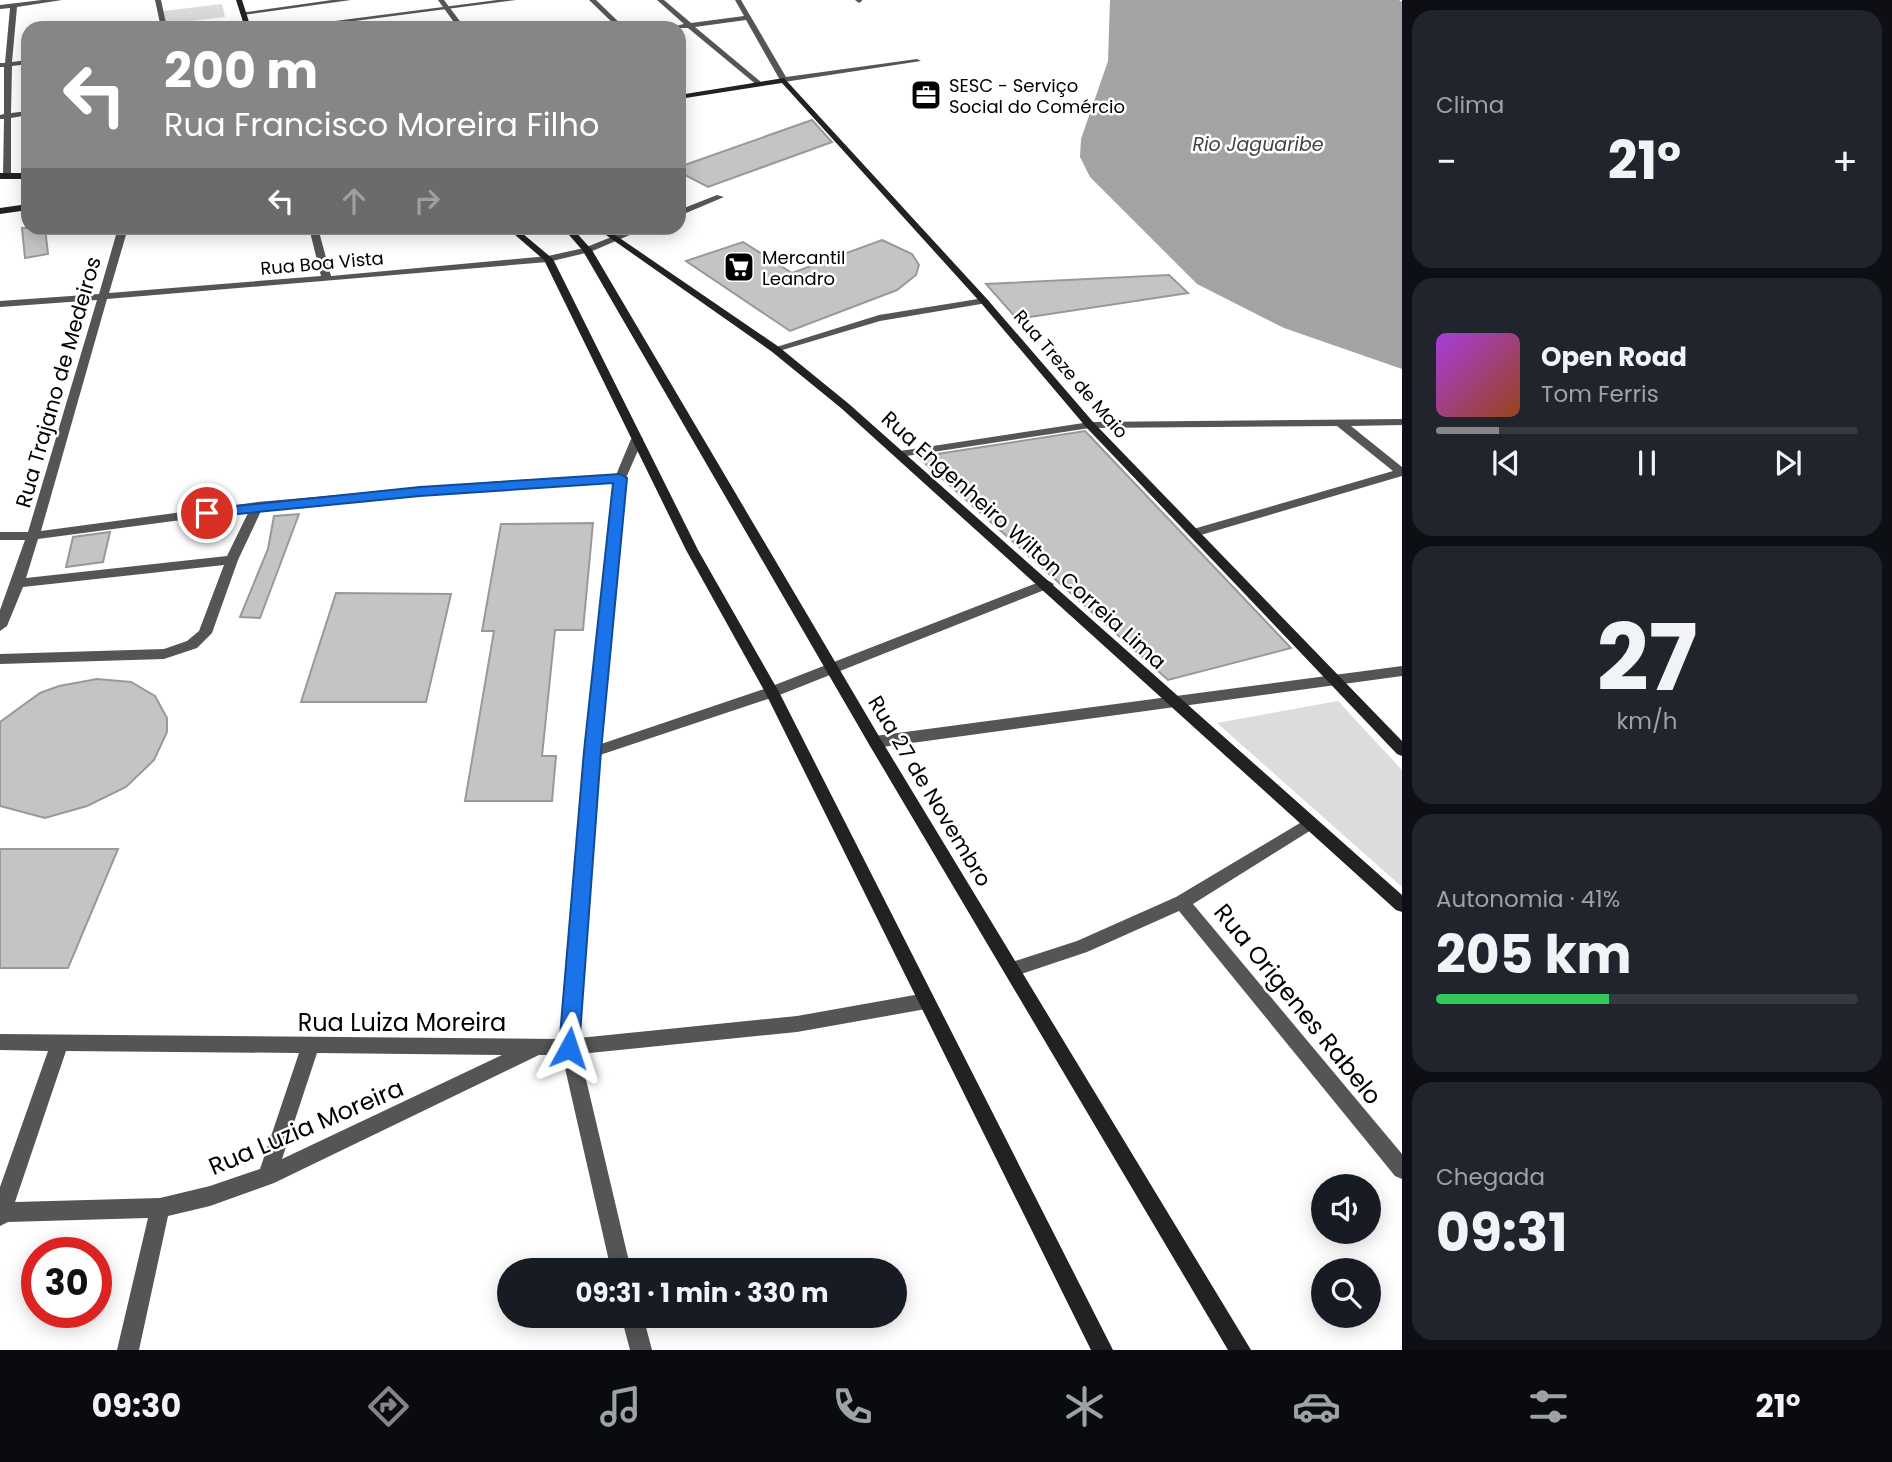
<!DOCTYPE html>
<html lang="pt">
<head>
<meta charset="utf-8">
<style>
	:root { --surface:#171b24; --page:#20242c; --text:#f1f3f6; --muted:#9ea1a6; --line:#363941; --accent:#858687 }
	body { margin:0; font-family:Poppins,sans-serif; background:var(--page); color:var(--text); height:100vh; display:flex; flex-direction:column; font-size:26px; white-space:nowrap }
	* { box-sizing:border-box; margin:0 }
	p { font-size:23px; color:var(--muted) }
	.icon { flex:none; width:38px; height:38px; fill:none; stroke:currentColor; stroke-width:2; stroke-linecap:round; stroke-linejoin:round }
	.map { position:relative; flex:1; overflow:hidden }
	.details { display:flex; flex-direction:column; gap:10px; padding:10px; background:#0d0f14; width:490px }
	.details>* { flex:none }
	.banner { position:absolute; left:21px; top:21px; width:665px; height:214px; border-radius:21px; box-shadow:0 4px 18px #0003; background:#858687; color:#fff; overflow:hidden }
	.fabs { position:absolute; left:1311px; top:1174px; display:grid; gap:14px }
	.fabs a { display:grid; place-items:center; width:70px; height:70px; border-radius:50%; background:var(--surface); box-shadow:0 4px 18px #0003; font-size:35px }
	.speed { position:absolute; left:21px; top:1237px; display:flex; gap:14px; font-size:35px; font-weight:700; text-align:center }
	.speed>* { display:grid; place-content:center; width:91px; height:91px; border-radius:50%; background:var(--surface); box-shadow:0 4px 18px #0003; line-height:1 }
	.speed .limit { border:10px solid #d22; background:#fff; color:#111 }
	.pin { position:absolute; display:grid; place-items:center; width:60px; height:60px; color:#fff; margin:-30px; border:4px solid #fff; border-radius:50%; box-shadow:0 2px 7px #0007 }
	.me { position:absolute; width:77px; margin:-38px; rotate:5deg; stroke-linejoin:round; filter:drop-shadow(0 0 5px #0008) }
	.turn { display:flex; align-items:center; gap:24px; height:147px; padding:0 28px; font-size:32px }
	.turn .icon { width:91px; height:91px; stroke-width:2.5 }
	.turn b { display:block; font-size:49px; line-height:60px }
	.lanes { display:flex; align-items:center; height:66px; padding:0 28px; background:#0003; justify-content:center; gap:35px; direction:ltr }
	.lanes .off { opacity:.35 }
	.big { font-size:52px; font-weight:700; line-height:1.1 }
	.details .tile { flex:1; display:flex; flex-direction:column; justify-content:center; gap:10px; min-width:0; padding:0 24px; border-radius:21px; background:var(--page) }
	.details .dial { align-items:center; gap:0 }
	.dial b { font-size:91px; line-height:1 }
	.song { display:flex; align-items:center; gap:21px }
	.cover { width:84px; height:84px; border-radius:10px; background:linear-gradient(135deg,hsl(280 70% 55%),hsl(20 70% 35%)) }
	.played { height:7px; border-radius:4px; background:linear-gradient(90deg,var(--accent) 15%,var(--line) 15%) }
	.keys { display:flex; justify-content:space-around; direction:ltr }
	.heat { display:flex; justify-content:space-between; align-items:center; font-size:38px; direction:ltr }
	.charge { height:10px; border-radius:5px; background:linear-gradient(90deg,#34c759 41%,var(--line) 0) }
	.trip { position:absolute; left:497px; top:1258px; width:410px; height:70px; border-radius:35px; background:var(--surface); box-shadow:0 4px 18px #0003; font-weight:700; line-height:70px; text-align:center }
	.menu { display:flex; height:112px; justify-content:space-around; align-items:center; background:#090b0e; color:var(--muted) }
	.menu .icon { width:49px; height:49px }
	.menu .active { color:var(--accent) }
	.menu b { font-size:32px; color:var(--text) }
	main { display:flex; flex:1; min-height:0 }
	.map>svg:first-child { display:block }
	.green { fill:#dcdcdc }
	.water { fill:#a3a3a3 }
	.building { fill:#c4c4c4; stroke:#999; stroke-width:2 }
	.lines { fill:none; stroke-linecap:round; stroke-linejoin:round }
	.pedestrian { fill:#555; fill-rule:evenodd }
	.minor { fill:#555; fill-rule:evenodd }
	.tertiary { fill:#555; fill-rule:evenodd }
	.secondary { fill:#222; fill-rule:evenodd }
	.route { fill:#1a73e8; stroke:#114b97; stroke-width:2 }
	.labels { text-anchor:middle; dominant-baseline:central; stroke-width:5; stroke-linejoin:round; paint-order:stroke }
	.far-poi-label { font-size:18px; fill:#000; stroke:#fff; text-anchor:start }
	.far-street-label { font-size:18px; fill:#000; stroke:#fff }
	.far-water-label { font-size:19px; font-style:italic; fill:#444; stroke:#fff }
	.street-label { font-size:21px; fill:#000; stroke:#fff }
	.near-street-label { font-size:24px; fill:#000; stroke:#fff }
</style>
</head>
<body>
<main>
<div class="map">
<svg width="1402" height="1350" viewBox="0 0 1402 1350">
	<rect width="100%" height="100%" fill="#fff"/>
	<!-- green -->
	<path class="green" d="M222 4 225 17 164 24 163 11Z
		M1338 701 1402 770V887L1217 723Z"/>
	<!-- water -->
	<path class="water" d="M1110 0H1399L1402 2V369L1284 328 1197 284 1090 177 1080 157 1081 139 1108 61Z"/>
	<!-- building -->
	<path class="building" d="M812 120 832 142 708 187 679 172V167Z
		M22 228H45L48 254 25 258Z
		M882 240 912 254 919 265 916 275 897 290 790 331 686 261 743 242 792 273Z
		M1169 275 1188 293 1017 319 986 284Z
		M1085 431 1291 648 1168 680 918 457Z
		M299 514 260 618 240 617 268 549 274 516Z
		M593 523 583 630H555L542 756H556L552 801H465L494 631H482L501 524Z
		M110 532 103 562 66 567 73 537Z
		M336 593 451 594 426 702H301Z
		M97 679 131 682 155 696 167 718V732L154 760 126 787 87 806 45 818 0 806V722L40 693 59 686Z
		M0 849H118L68 968H0Z"/>
	<g class="lines">
		<!-- pedestrian -->
		<path class="pedestrian" d="M332 0H351L243 15 240 13Z"/>
		<!-- minor -->
		<path class="minor" d="M42 0H62L17 7 12 62 28 60V64L12 66 11 113 28 111V115L11 118V176L7 179 3 176 4 119H0V115L4 114V67H0V63H5L10 8 0 9V5Z
			M155 0H161L167 28H161Z
			M497 0H516L301 28H281Z
			M589 0H596L625 28H618Z
			M657 0H664L691 23 744 16 735 0H741L786 77 917 59 921 61 784 82 780 80 746 20 695 27 761 82 762 84 758 86 688 28H667L684 24Z
			M855 0H862V1L859 3Z
			M717 195 724 197 679 216V210Z
			M118 228H128L109 293 321 276 309 228H318L331 276 548 256 584 248 634 228H646L590 252 548 262 107 299 41 531 257 502 500 481 616 475 631 439 637 436 641 437 643 439 626 478 601 744 767 688 1042 581 1047 580 1054 584 1052 587 777 696 600 755 579 1038 797 1016 926 993 932 995 935 1001 932 1007 926 1009 797 1032 580 1054 631 1270H611L562 1055H539L274 1183 210 1206 168 1216 139 1350H117L148 1218 8 1222 0 1226V1187L48 1051 0 1050V1034L561 1039 586 752 614 482 500 489 262 509 238 560 212 633 197 648 164 659 0 664V654L164 649 187 641 199 631 224 565 23 587 7 626 0 631V610L25 540H0V532H28L97 300 0 307V301L99 294ZM249 511 227 556 26 578 38 539ZM66 1051 299 1053 260 1169 210 1186 160 1198 15 1202ZM317 1053 502 1055 282 1159Z
			M984 298 989 301 987 303 880 321 779 351H771L770 349 879 315Z
			M1402 419V425L1351 426 1402 467V476L1194 537 1190 536 1188 533 1190 530 1393 471 1337 426 1090 428 900 457 894 454 900 451 1090 422Z
			M1402 666V676L875 748 870 746 868 742 870 738 875 736Z
			M1310 817 1316 819 1318 823 1316 827 1193 904 1402 1154V1179L1395 1176 1179 911 1087 952 1012 977 1006 974 1003 969 1006 964 1077 941 1176 897Z
			M621 1316H643L652 1350H630Z"/>
		<!-- tertiary -->
		<path class="tertiary" d="M438 0H444L465 28H458Z"/>
		<!-- secondary -->
		<path class="secondary" d="M236 0H242L251 28H245Z
			M784 78 987 299 1094 423 1402 741V756L1397 754 1086 427 981 303 782 83 679 99V95Z
			M0 173H28V179H0Z
			M28 204V210L0 214V208Z
			M507 228H516L553 259 698 550 779 692 1113 1350H1091L765 692 686 550 544 260Z
			M563 228H572L592 250 880 738 1251 1350H1228L870 746 583 251Z
			M596 228H605L779 347 849 404 1402 895V912L1396 910 841 408 771 351Z"/>
	</g>
	<!-- route -->
	<path class="route" d="M620 474 627 478 601 751 579 1048 576 1054 569 1057 562 1054 559 1048 584 751 613 483 420 496 207 517 200 513 207 509 420 487Z"/>
	<!-- icons -->
	<defs>
		<g id="office-square" transform="scale(1.575)"><rect x="-9" y="-9" width="18" height="18" rx="4" fill="#000" stroke="#fff"/><path d="M-6-3h4V-5.5h4V-3h4V5H-6ZM-1-4.5V-3h2v-1.5ZM-6 0V1H6V0Z" fill="#fff"/></g>
		<g id="supermarket-square" transform="scale(1.575)"><rect x="-9" y="-9" width="18" height="18" rx="4" fill="#000" stroke="#fff"/><path d="M-6-5.5h2.5l.6 2H6L4.5 2H-2.5L-4.4-4H-6ZM-1.5 3.2a1.3 1.3 0 1 0 .1 0ZM3 3.2a1.3 1.3 0 1 0 .1 0Z" fill="#fff"/></g>
	</defs>
	<g fill-rule="evenodd">
		<use href="#office-square" x="926" y="95"/>
		<use href="#supermarket-square" x="739" y="267"/>
	</g>
	<g class="labels">
		<!-- far-poi labels -->
		<g class="far-poi-label">
			<text x="949" y="85">SESC - Serviço<tspan x="949" dy="21">Social do Comércio</tspan></text>
			<text x="762" y="257">Mercantil<tspan x="762" dy="21">Leandro</tspan></text>
		</g>
		<!-- far-street labels -->
		<g class="far-street-label">
			<text transform="translate(322 263) rotate(-5)">Rua Boa Vista</text>
			<text transform="translate(1071 374) rotate(49)">Rua Treze de Maio</text>
		</g>
		<!-- far-water labels -->
		<g class="far-water-label">
			<text x="1258" y="144">Rio Jaguaribe</text>
		</g>
		<!-- street labels -->
		<g class="street-label">
			<text transform="translate(58 382) rotate(-74)">Rua Trajano de Medeiros</text>
			<text transform="translate(1024 540) rotate(42)">Rua Engenheiro Wilton Correia Lima</text>
			<text transform="translate(930 791) rotate(59)">Rua 27 de Novembro</text>
		</g>
		<!-- near-street labels -->
		<g class="near-street-label">
			<text transform="translate(1298 1004) rotate(51)">Rua Origenes Rabelo</text>
			<text x="402" y="1022">Rua Luiza Moreira</text>
			<text transform="translate(306 1127) rotate(-23)">Rua Luzia Moreira</text>
		</g>
	</g>
</svg>
<div class="fabs">
<a><svg class="icon" aria-label="sound" viewBox="0 0 24 24"><path d="M4 9h4l5-4v14l-5-4H4zM17 9q2 3 0 6"/></svg></a>
<a><svg class="icon" aria-label="search" viewBox="0 0 24 24"><circle cx="10" cy="10" r="6"/><path d="M15 15l6 6"/></svg></a>
</div>
<div class="speed"><div class="limit">30</div></div>
<div class="pin" style="left:207px;top:513px;background:#d93025"><svg class="icon" aria-label="arrive" viewBox="0 0 24 24"><path d="M6 21V4h12l-3 4 3 4H6"/></svg></div>
<svg class="me" style="left:569px;top:1048px" viewBox="-20 -20 40 40"><path d="M0-17L14 15 0 8-14 15z" fill="#1a73e8" stroke="#fff" stroke-width="4"/></svg>
<div class="trip">09:31 · 1 min · 330 m</div>
<div class="banner">
<div class="turn"><svg class="icon" aria-label="left" viewBox="0 0 24 24"><path d="M17 20v-9H6M10 6l-5 5 5 5"/></svg><div><b>200 m</b>Rua Francisco Moreira Filho</div></div>
<div class="lanes"><svg class="icon" aria-label="left" viewBox="0 0 24 24"><path d="M17 20v-9H6M10 6l-5 5 5 5"/></svg><svg class="icon off" aria-label="ahead" viewBox="0 0 24 24"><path d="M12 20V5M6 11l6-6 6 6"/></svg><svg class="icon off" aria-label="right" viewBox="0 0 24 24"><path d="M7 20v-9h11M14 6l5 5-5 5"/></svg></div>
</div>
</div>
<section class="details">
<div class="tile"><p>Clima</p>
<div class="heat"><a>−</a><b class="big">21°</b><a>+</a></div>
</div>
<div class="tile">
<div class="song"><i class="cover"></i><div><b>Open Road</b><p>Tom Ferris</p></div></div>
<div class="played"></div>
<div class="keys"><svg class="icon" aria-label="previous" viewBox="0 0 24 24"><path d="M18 5L8 12l10 7zM5 5v14"/></svg><svg class="icon" aria-label="pause" viewBox="0 0 24 24"><path d="M8 5v14M16 5v14"/></svg><svg class="icon" aria-label="next" viewBox="0 0 24 24"><path d="M6 5l10 7-10 7zM19 5v14"/></svg></div>
</div>
<div class="tile dial"><b>27</b><p>km/h</p></div>
<div class="tile"><p>Autonomia · 41%</p><b class="big">205 km</b><div class="charge"></div></div>
<div class="tile"><p>Chegada</p><b class="big">09:31</b></div>
</section>
</main>
<nav class="menu">
<b>09:30</b>
<svg class="icon active" aria-label="directions" viewBox="0 0 24 24"><path d="M12 3l9 9-9 9-9-9zM9 14v-3h6M13 9l2 2-2 2"/></svg>
<svg class="icon" aria-label="music" viewBox="0 0 24 24"><path d="M9 18V5l10-2v13"/><circle cx="6" cy="18" r="3"/><circle cx="16" cy="16" r="3"/></svg>
<svg class="icon" aria-label="phone" viewBox="0 0 24 24"><path d="M5 4h4l2 5-3 2q2 4 5 5l2-3 5 2v4C11 20 4 13 5 4z"/></svg>
<svg class="icon" aria-label="climate" viewBox="0 0 24 24"><path d="M12 3v18M4 7l16 10M4 17L20 7"/></svg>
<svg class="icon" aria-label="car" viewBox="0 0 24 24"><path d="M5 17H2v-5l4-1 3-4h7l3 4 3 1v5h-3M9 17h6M6 11h13"/><circle cx="7" cy="17" r="2"/><circle cx="17" cy="17" r="2"/></svg>
<svg class="icon" aria-label="filters" viewBox="0 0 24 24"><path d="M4 7h16M4 17h16"/><circle cx="9" cy="7" r="2"/><circle cx="15" cy="17" r="2"/></svg>
<b>21°</b>
</nav>
</body>
</html>
